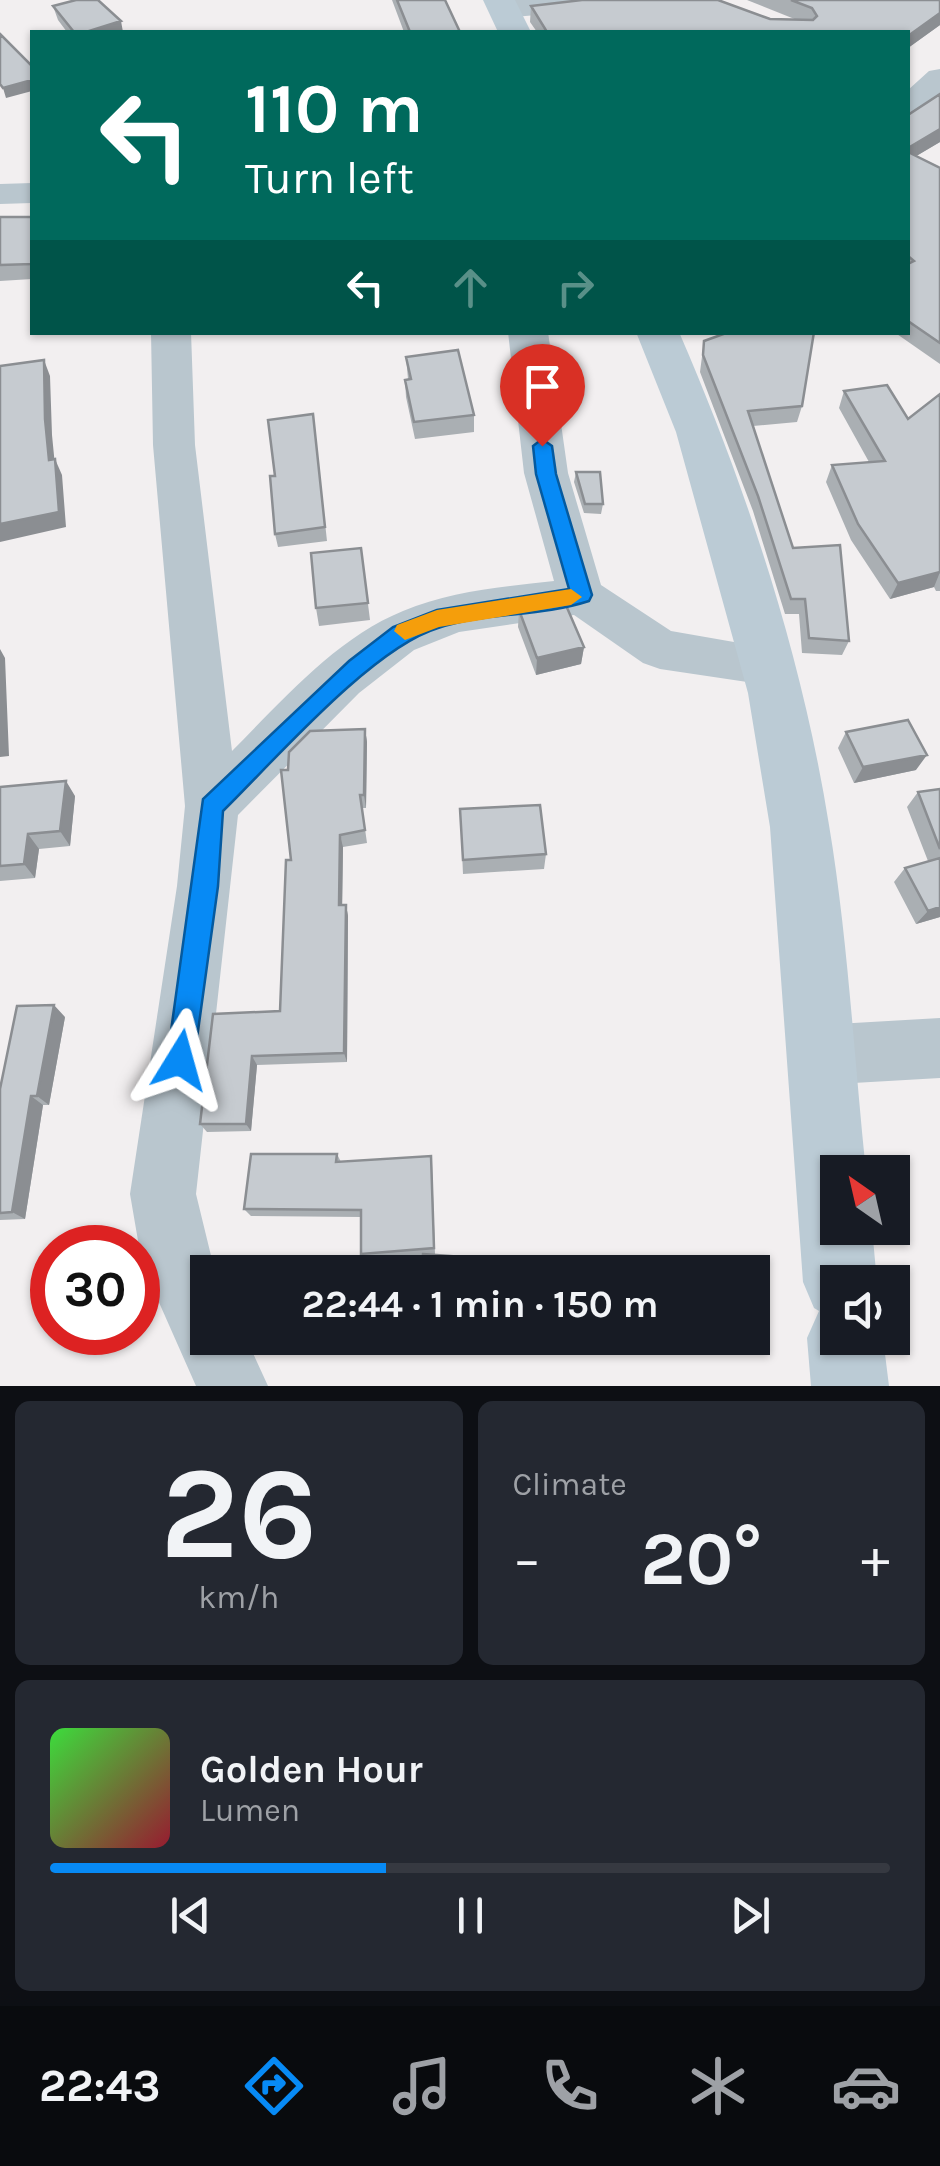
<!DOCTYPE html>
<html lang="en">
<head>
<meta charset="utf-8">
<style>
	:root { --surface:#171b24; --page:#242831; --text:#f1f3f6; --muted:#9ea1a6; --line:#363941; --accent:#078af5 }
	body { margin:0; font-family:Karla,sans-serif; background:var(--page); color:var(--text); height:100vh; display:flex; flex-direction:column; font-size:38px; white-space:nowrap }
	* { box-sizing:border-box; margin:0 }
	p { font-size:32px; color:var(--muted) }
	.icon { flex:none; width:55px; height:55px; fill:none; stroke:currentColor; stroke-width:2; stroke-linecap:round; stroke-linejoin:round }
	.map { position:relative; height:1386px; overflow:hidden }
	.side { display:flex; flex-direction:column; gap:15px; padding:15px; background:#0d0f14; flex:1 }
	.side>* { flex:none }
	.banner { position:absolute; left:30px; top:30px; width:880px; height:305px; border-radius:0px; box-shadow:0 2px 8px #0004; background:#00695c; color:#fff; overflow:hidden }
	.needle { width:65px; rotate:326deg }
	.tools { position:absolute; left:820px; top:1155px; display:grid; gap:20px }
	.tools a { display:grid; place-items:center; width:90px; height:90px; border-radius:0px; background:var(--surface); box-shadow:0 2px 8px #0004; font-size:50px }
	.speed { position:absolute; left:30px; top:1225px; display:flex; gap:20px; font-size:50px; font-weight:700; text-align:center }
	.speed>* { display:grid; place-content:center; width:130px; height:130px; border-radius:50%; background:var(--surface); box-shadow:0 2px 8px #0004; line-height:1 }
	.speed .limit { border:15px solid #d22; background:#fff; color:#111 }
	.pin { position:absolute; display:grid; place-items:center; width:85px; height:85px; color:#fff; margin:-102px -42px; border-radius:50% 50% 50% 0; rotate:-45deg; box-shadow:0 0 10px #0007 }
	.pin .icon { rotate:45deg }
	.me { position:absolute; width:110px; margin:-55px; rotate:8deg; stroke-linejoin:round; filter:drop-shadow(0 0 8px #0008) }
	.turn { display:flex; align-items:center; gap:35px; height:210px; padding:0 50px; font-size:45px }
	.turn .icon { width:130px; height:130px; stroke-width:2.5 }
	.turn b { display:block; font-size:70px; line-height:85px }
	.lanes { display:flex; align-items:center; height:95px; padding:0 50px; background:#0003; justify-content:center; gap:50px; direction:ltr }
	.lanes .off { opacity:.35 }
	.big { font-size:75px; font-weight:700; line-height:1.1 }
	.side .tile { flex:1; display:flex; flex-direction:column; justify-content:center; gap:15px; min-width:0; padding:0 35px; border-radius:15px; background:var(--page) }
	.side .dial { align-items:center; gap:0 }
	.dial b { font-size:130px; line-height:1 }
	.song { display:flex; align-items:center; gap:30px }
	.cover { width:120px; height:120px; border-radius:15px; background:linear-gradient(135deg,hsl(120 70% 55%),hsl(350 70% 35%)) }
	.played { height:10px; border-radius:5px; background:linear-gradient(90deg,var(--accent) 40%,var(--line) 40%) }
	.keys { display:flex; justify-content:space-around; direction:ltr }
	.heat { display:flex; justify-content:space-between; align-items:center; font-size:55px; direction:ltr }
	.side .tiles { flex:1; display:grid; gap:15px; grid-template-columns:1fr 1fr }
	.tile:last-child { grid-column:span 2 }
	.trip { position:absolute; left:190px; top:1255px; width:580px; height:100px; border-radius:0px; background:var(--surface); box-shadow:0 2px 8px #0004; font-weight:700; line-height:100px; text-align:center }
	.tabs { display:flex; height:160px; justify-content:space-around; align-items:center; background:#090b0e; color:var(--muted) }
	.tabs .icon { width:70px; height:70px }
	.tabs .current { color:var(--accent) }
	.tabs b { font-size:45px; color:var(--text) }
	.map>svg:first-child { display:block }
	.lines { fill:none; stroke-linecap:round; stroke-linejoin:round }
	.minor { fill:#b9c6ce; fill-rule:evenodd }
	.secondary { fill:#bbcbd5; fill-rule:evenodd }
	.wall { fill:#aaafb3 }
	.shaded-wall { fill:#8b8e92 }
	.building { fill:#c6cbd0; stroke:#8b8e92; stroke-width:2.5 }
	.route { fill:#078af5; stroke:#055a9f; stroke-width:2.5 }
	.slow { fill:#f59e0b }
</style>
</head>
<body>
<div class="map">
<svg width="940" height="1386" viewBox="0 0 940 1386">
	<rect width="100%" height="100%" fill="#f2eff0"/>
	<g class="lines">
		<!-- minor -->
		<path class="minor" d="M503 0H621L616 6 606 9 503 18 493 15 488 9 493 3Z
			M940 69V95L919 114 908 117V90L929 71Z
			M32 183V203L0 204V184Z
			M151 332H191L195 445 232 751C282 701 336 638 403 611 451 591 503 587 554 581L524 473 508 332H548L568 473 601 585 671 631 785 651 793 665 785 679 768 685 660 669 643 663 574 615 459 632 414 650 359 693 238 815 196 1194 215 1272H208V1338H246L268 1386H196L142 1264 130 1194 177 886 185 806 153 445Z
			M940 1018V1078L819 1085 797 1077 789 1055 797 1033 819 1025Z"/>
		<!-- secondary -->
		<path class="secondary" d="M483 0H515L531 32H498Z
			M636 332H679C747 489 802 656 829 825 848 939 854 1057 866 1172H838V1228H872L877 1282H838V1338H883L889 1386H811L807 1338 819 1311 814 1308 803 1282 770 827 748 693 676 432Z"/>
	</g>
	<!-- wall -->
	<path class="wall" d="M392 0H445L460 32H404Z
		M747 0H940V25L908 48V32H537L530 22 531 6 797 20Z
		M53 6 123 32H67L58 20Z
		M908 115 940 142 916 156 940 168V364L894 332H908Z
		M0 217H32V279L0 281Z
		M704 341 802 406 797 422 753 426 793 548 849 641 842 655 802 653 799 614H785L753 511 700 372Z
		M406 357 474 415V432L415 439 406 397 405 380 408 379Z
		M844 391 908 419 940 394V591H936L934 587 890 599 851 540 826 482 832 465 869 462 839 408Z
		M313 414 327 541 278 547 275 534V476Z
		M576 472 603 504 601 514 584 513 574 482Z
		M361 548 370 620 319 626 316 608Z
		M519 610 584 647 581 664 536 675 518 627Z
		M365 729 367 742 366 808H362L367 843 343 847 342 905H346L348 916 347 1062 257 1065 251 1131 207 1132 200 1124 280 1011 291 860 288 770Z
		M846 732 916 770 854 783 838 748Z
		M0 787 75 796 70 846 39 849 35 878 0 881Z
		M940 789V917L916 924 894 882 905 868 928 861 907 807 918 792Z
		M460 809 546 854 544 869 463 874Z
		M65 1017 49 1105H43L25 1219 0 1220V1089Z
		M337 1154 341 1162 432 1164 435 1254 364 1260 361 1254V1217L251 1216 244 1209Z"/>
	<!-- shaded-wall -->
	<path class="shaded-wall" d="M940 13V25L908 48V36Z
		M121 21 123 32H87Z
		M32 80V91L6 98 3 88Z
		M940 129V142L908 161V148Z
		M44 360 50 376 52 435 56 476 49 460 45 419Z
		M55 459 62 475 66 527 0 542V524Z
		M940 572 934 587 890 599 898 583Z
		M584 647 581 664 536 675 537 658Z
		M0 649 5 658 9 756 0 757Z
		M365 729 367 742 366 808 364 795Z
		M927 755 916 770 854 783 863 767Z
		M66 781 75 796 70 846 60 831Z
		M28 834 39 849 35 878 24 864Z
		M340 835 343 847 342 916 339 905Z
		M346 905 348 916 347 1062 344 1053Z
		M940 907V917L916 924 928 911Z
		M54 1005 65 1017 49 1105 37 1096Z
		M252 1056 257 1065 251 1131 246 1124Z
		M31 1096 43 1105 25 1219 12 1212Z"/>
	<!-- building -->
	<path class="building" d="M76 0H98L121 21 86 32H87H74L53 6Z
		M397 0H445L460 32H410Z
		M582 0H718L770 19 813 20 817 16 812 8 791 0H940V13L908 36V32H547L531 6Z
		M0 34 32 66V80L3 88 0 84Z
		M940 94V129L908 148V115Z
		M908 152 940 168V343L908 321V264L914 261 908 256Z
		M0 217H32V264L0 265Z
		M729 332H814L802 406 748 411 793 548 840 545 849 641 809 638 805 599H791L758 496 703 355 704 341Z
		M458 350 474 415 414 422 405 380 411 379 406 357Z
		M44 360 45 419 49 460 55 459 59 512 0 524V366Z
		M887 385 908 419 940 394V572L898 583 858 524 832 465 885 461 844 391Z
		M313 414 325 527 275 534 270 476H275L268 420Z
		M576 472H600L603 504H585Z
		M361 548 368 603 316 608 311 553Z
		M565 603 584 647 537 658 519 610Z
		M908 720 927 755 863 767 846 732Z
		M365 729 364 795H360L365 830 340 835 339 905H346L344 1053 252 1056 246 1124H200L213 1014 280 1011 286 860H291L281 770H288L289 752 310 731Z
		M66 781 60 831 28 834 24 864 0 866V787Z
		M940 789V849L918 792Z
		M540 805 546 854 463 860 460 809Z
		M940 858V907L928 911 905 868Z
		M54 1005 37 1096H31L12 1212 0 1213V1089L17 1006Z
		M251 1154H337L336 1162 431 1156 434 1248 361 1254V1210L244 1209Z
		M423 1254 544 1263V1272H421Z"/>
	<!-- route -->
	<path class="route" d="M542 439 552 446 556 474 592 595 589 601C540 617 486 612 438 628 372 648 275 760 223 811L218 886 194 1060 190 1069 180 1073 171 1069 167 1060 203 799 349 661 393 627 437 610 569 589 536 474 533 446Z"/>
	<!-- slow -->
	<path class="slow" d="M571 589 582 597 571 605 439 627 405 640 394 631 397 625 437 610Z"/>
</svg>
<div class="tools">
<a><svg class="needle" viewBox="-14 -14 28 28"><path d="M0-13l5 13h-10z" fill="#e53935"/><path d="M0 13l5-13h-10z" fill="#9ea1a6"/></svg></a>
<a><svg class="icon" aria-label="sound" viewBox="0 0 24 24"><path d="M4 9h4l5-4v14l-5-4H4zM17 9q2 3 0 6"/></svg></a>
</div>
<div class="speed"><div class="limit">30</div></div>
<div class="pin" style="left:542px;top:446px;background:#d93025"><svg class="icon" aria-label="arrive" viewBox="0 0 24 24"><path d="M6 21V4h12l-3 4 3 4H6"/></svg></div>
<svg class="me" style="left:180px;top:1060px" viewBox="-20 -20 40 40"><path d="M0-17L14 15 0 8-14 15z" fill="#078af5" stroke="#fff" stroke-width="4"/></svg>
<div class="trip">22:44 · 1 min · 150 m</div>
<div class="banner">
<div class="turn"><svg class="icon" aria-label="left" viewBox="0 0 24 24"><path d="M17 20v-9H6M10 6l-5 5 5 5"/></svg><div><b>110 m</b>Turn left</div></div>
<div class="lanes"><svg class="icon" aria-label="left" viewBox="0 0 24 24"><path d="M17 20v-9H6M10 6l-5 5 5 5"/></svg><svg class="icon off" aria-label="ahead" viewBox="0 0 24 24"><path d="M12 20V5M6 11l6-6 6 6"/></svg><svg class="icon off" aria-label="right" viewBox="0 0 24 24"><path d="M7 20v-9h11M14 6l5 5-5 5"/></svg></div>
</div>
</div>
<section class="side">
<div class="tiles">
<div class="tile dial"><b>26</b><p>km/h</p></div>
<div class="tile"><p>Climate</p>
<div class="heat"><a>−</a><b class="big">20°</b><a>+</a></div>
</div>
<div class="tile">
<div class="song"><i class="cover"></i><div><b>Golden Hour</b><p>Lumen</p></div></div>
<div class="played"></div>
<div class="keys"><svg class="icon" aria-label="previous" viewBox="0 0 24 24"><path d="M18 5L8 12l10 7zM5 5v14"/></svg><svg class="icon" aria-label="pause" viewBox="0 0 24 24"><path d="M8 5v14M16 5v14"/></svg><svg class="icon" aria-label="next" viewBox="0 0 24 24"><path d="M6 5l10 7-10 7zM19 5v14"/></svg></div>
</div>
</div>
</section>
<nav class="tabs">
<b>22:43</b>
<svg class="icon current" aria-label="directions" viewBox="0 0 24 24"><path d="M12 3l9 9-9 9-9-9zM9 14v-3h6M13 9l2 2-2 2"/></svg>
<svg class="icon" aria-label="music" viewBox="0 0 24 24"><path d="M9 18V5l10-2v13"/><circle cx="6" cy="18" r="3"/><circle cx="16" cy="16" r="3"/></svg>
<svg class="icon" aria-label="phone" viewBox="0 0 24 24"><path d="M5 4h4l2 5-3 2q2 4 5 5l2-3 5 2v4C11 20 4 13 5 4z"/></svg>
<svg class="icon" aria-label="climate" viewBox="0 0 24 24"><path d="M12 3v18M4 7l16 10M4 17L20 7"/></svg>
<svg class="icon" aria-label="car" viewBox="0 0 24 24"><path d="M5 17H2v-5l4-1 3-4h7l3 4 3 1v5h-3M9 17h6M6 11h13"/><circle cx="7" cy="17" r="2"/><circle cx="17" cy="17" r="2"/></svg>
</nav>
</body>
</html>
